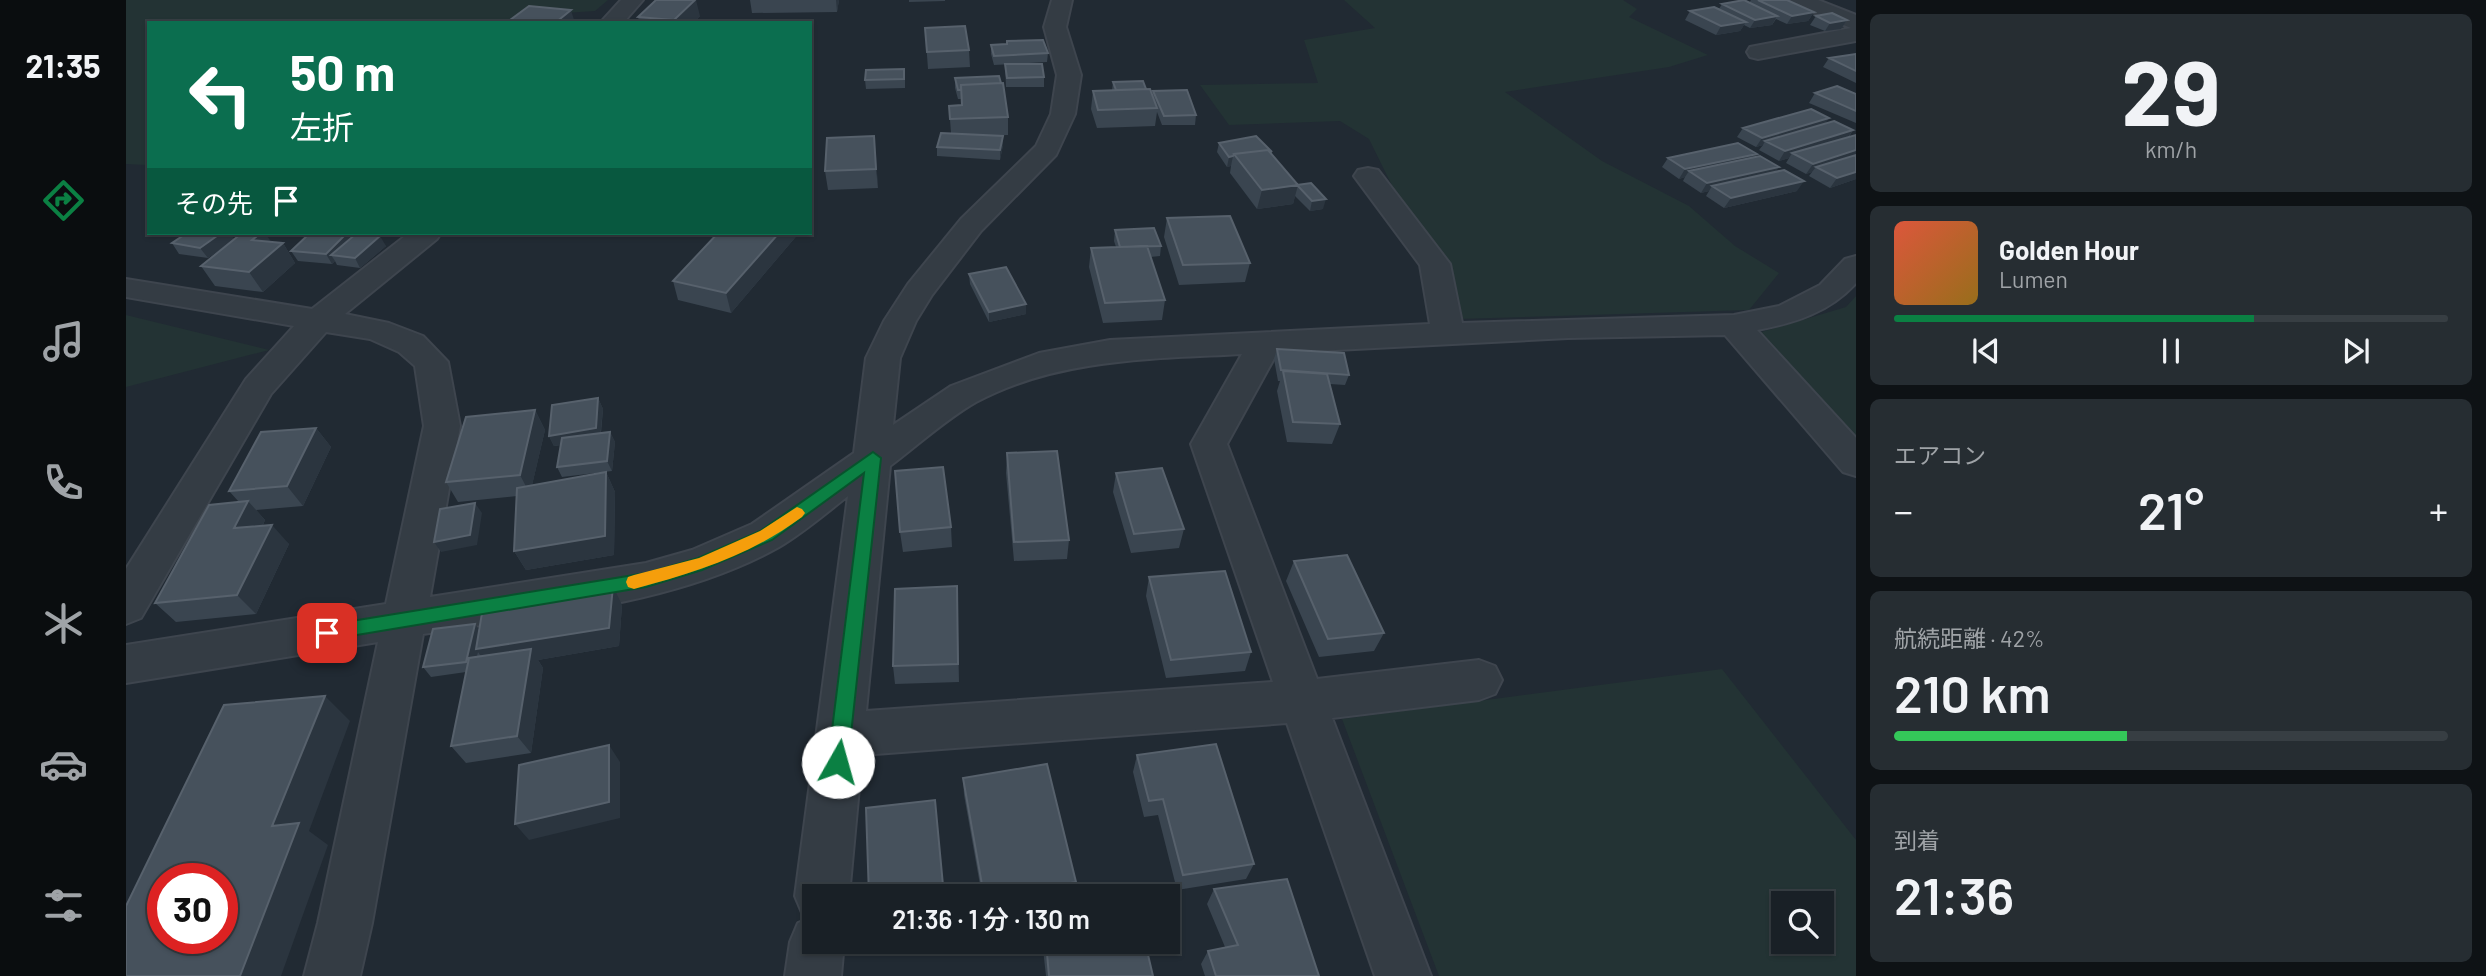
<!DOCTYPE html>
<html lang="ja">
<head>
<meta charset="utf-8">
<style>
	:root { --surface:#192026; --page:#262d32; --text:#f1f3f6; --muted:#9fa3a7; --line:#373e43; --accent:#0b8043 }
	body { margin:0; font-family:Barlow,"Noto Sans JP",sans-serif; background:var(--page); color:var(--text); height:100vh; display:flex; flex-direction:column; font-size:26px; white-space:nowrap }
	* { box-sizing:border-box; margin:0 }
	p { font-size:23px; color:var(--muted) }
	.icon { flex:none; width:38px; height:38px; fill:none; stroke:currentColor; stroke-width:2; stroke-linecap:round; stroke-linejoin:round }
	.map { position:relative; flex:1; overflow:hidden }
	.details { display:flex; flex-direction:column; gap:14px; padding:14px; background:#0e1215; width:630px }
	.details>* { flex:none }
	.guide { position:absolute; left:21px; top:21px; width:665px; height:214px; border-radius:0px; box-shadow:0 2px 5px #0004,0 0 0 2px var(--line); background:#0b6e4f; color:#fff; overflow:hidden }
	.fabs { position:absolute; left:1645px; top:891px; display:grid; gap:14px }
	.fabs a { display:grid; place-items:center; width:63px; height:63px; border-radius:0px; background:var(--surface); box-shadow:0 2px 5px #0004,0 0 0 2px var(--line); font-size:35px }
	.speed { position:absolute; left:21px; top:863px; display:flex; gap:14px; font-size:35px; font-weight:700; text-align:center }
	.speed>* { display:grid; place-content:center; width:91px; height:91px; border-radius:50%; background:var(--surface); box-shadow:0 2px 5px #0004,0 0 0 2px var(--line); line-height:1 }
	.speed .limit { border:10px solid #d22; background:#fff; color:#111 }
	.pin { position:absolute; display:grid; place-items:center; width:60px; height:60px; color:#fff; margin:-30px; border-radius:14px; box-shadow:0 4px 10px #0006 }
	.me { position:absolute; width:77px; margin:-38px; rotate:7deg; stroke-linejoin:round; filter:drop-shadow(0 0 5px #0008) }
	.turn { display:flex; align-items:center; gap:24px; height:147px; padding:0 28px; font-size:32px }
	.turn .icon { width:91px; height:91px; stroke-width:2.5 }
	.turn b { display:block; font-size:49px; line-height:60px }
	.then { display:flex; align-items:center; height:66px; padding:0 28px; background:#0003; gap:14px; font-size:26px }
	.big { font-size:52px; font-weight:600; line-height:1.1 }
	.details .tile { flex:1; display:flex; flex-direction:column; justify-content:center; gap:10px; min-width:0; padding:0 24px; border-radius:10px; background:var(--page) }
	.details .dial { align-items:center; gap:0 }
	.dial b { font-size:91px; line-height:1 }
	.song { display:flex; align-items:center; gap:21px }
	.cover { width:84px; height:84px; border-radius:10px; background:linear-gradient(135deg,hsl(10 70% 55%),hsl(40 70% 35%)) }
	.played { height:7px; border-radius:4px; background:linear-gradient(90deg,var(--accent) 65%,var(--line) 65%) }
	.keys { display:flex; justify-content:space-around; direction:ltr }
	.heat { display:flex; justify-content:space-between; align-items:center; font-size:38px; direction:ltr }
	.charge { height:10px; border-radius:5px; background:linear-gradient(90deg,#34c759 42%,var(--line) 0) }
	.trip { position:absolute; left:676px; top:884px; width:378px; height:70px; border-radius:0px; background:var(--surface); box-shadow:0 2px 5px #0004,0 0 0 2px var(--line); font-weight:600; line-height:70px; text-align:center }
	main { display:flex; flex:1; min-height:0 }
	.dock { display:flex; flex-direction:column; width:126px; justify-content:space-around; align-items:center; background:#0a0d0f; color:var(--muted) }
	.dock .icon { width:49px; height:49px }
	.dock .selected { color:var(--accent) }
	.dock b { font-size:32px; color:var(--text) }
	.map>svg:first-child { display:block }
	.green { fill:#233334; fill-rule:evenodd }
	.lines { fill:none; stroke-linecap:round; stroke-linejoin:round }
	.minor-casing { stroke:#3e454e; stroke-width:4 }
	.minor { fill:#343c44; fill-rule:evenodd }
	.wall { fill:#3a4550 }
	.shaded-wall { fill:#2b353f }
	.building { fill:#46515c; stroke:#57616c; stroke-width:2; fill-rule:evenodd }
	.route { fill:#0b8043; stroke:#07532c; stroke-width:2 }
	.slow { fill:#f59e0b }
</style>
</head>
<body>
<main>
<nav class="dock">
<b>21:35</b>
<svg class="icon selected" aria-label="directions" viewBox="0 0 24 24"><path d="M12 3l9 9-9 9-9-9zM9 14v-3h6M13 9l2 2-2 2"/></svg>
<svg class="icon" aria-label="music" viewBox="0 0 24 24"><path d="M9 18V5l10-2v13"/><circle cx="6" cy="18" r="3"/><circle cx="16" cy="16" r="3"/></svg>
<svg class="icon" aria-label="phone" viewBox="0 0 24 24"><path d="M5 4h4l2 5-3 2q2 4 5 5l2-3 5 2v4C11 20 4 13 5 4z"/></svg>
<svg class="icon" aria-label="climate" viewBox="0 0 24 24"><path d="M12 3v18M4 7l16 10M4 17L20 7"/></svg>
<svg class="icon" aria-label="car" viewBox="0 0 24 24"><path d="M5 17H2v-5l4-1 3-4h7l3 4 3 1v5h-3M9 17h6M6 11h13"/><circle cx="7" cy="17" r="2"/><circle cx="17" cy="17" r="2"/></svg>
<svg class="icon" aria-label="filters" viewBox="0 0 24 24"><path d="M4 7h16M4 17h16"/><circle cx="9" cy="7" r="2"/><circle cx="15" cy="17" r="2"/></svg>
</nav>
<div class="map">
<svg width="1730" height="976" viewBox="0 0 1730 976">
	<rect width="100%" height="100%" fill="#212a33"/>
	<!-- green -->
	<path class="green" d="M0 0H482L469 11 408 15 379 23H23V164L20 165 0 164Z
		M1218 0H1497L1511 9 1503 17 1582 55 1543 67 1379 92 1476 161 1563 206 1609 246 1653 273 1623 310 1332 319 1243 139 1214 121 1103 125 1074 85 1192 83 1178 40 1249 28Z
		M1730 296V462L1619 337 1720 307Z
		M0 315 143 350 0 387Z
		M1596 669 1730 840V976H1313L1216 719ZM1696 903V942H1657V903Z"/>
	<g class="lines">
		<!-- minor casing -->
		<g class="minor-casing">
			<path id="minor" d="M495 0H517L497 23H474Z
				M926 0H946L940 27 955 75 949 114 930 155 855 231 806 295 790 321 774 358 767 425 825 386 913 353 984 340 1304 324 1294 265 1228 176 1232 170 1242 168 1252 170 1324 264 1336 323 1608 315 1653 306 1694 285 1719 259 1730 256V283C1704 312 1669 323 1631 330L1730 438V476L1717 472 1599 335 1442 338 1151 353 1101 444 1191 679 1353 660 1369 666 1376 680 1369 694 1353 700 1206 718 1305 976H1249L1161 723 736 755 723 896H688V942H718L715 976H659L664 942 672 923 684 918 677 915 669 896 722 496C700 513 677 533 653 547 547 606 415 614 297 634L246 923 234 976H178L192 923 252 642 0 683V645L260 604 298 426 289 366 273 352 244 339 200 332 145 394 15 618 0 624V569L120 379 168 326 0 297V279L186 309 283 233H315L311 239 219 314 263 323 297 336 322 362 334 426 304 597 520 563 566 550 626 524 728 453 740 358 758 321 782 284 835 219 910 146 925 114 931 75 918 27ZM1116 354 1065 444 1147 682 740 711 764 466C792 445 820 419 850 402 932 358 1026 359 1116 354Z
				M1664 0H1692L1730 15V41L1632 59 1624 57 1621 52 1624 47 1725 28 1667 4Z"/>
		</g>
		<!-- minor -->
		<use href="#minor" class="minor"/>
	</g>
	<!-- wall -->
	<path class="wall" d="M624 0H713L711 12 626 13Z
		M783 0H819V1L783 2Z
		M1625 0H1661L1688 12 1682 21 1661 24 1650 19 1646 25 1624 28 1618 25 1614 31 1590 35 1559 20 1564 11 1593 9 1596 4 1623 3Z
		M574 16 567 23H505L513 21 512 17Z
		M1690 16 1721 20 1715 29 1699 31 1684 25Z
		M799 28 843 50 844 67 802 69Z
		M881 41 922 53 921 62 868 65 865 54V45L881 44Z
		M1730 54V83L1697 67 1703 58Z
		M879 64 918 77V87H880Z
		M779 78V88L740 89 739 80Z
		M829 78 882 117V135H871L877 136V145L874 160 811 156V147L825 133 823 106 835 105V99H832L829 88Z
		M987 82 1020 89 1026 95 1027 91 1070 115 1069 125H1036L1031 112 1029 126 971 128 965 109 967 91 986 90Z
		M1689 93 1730 94V123L1683 103Z
		M1699 124 1727 130 1723 137 1730 179 1704 188 1683 176 1686 172 1680 174 1660 163 1663 158 1653 161 1633 150 1637 145 1630 147 1611 137 1617 128Z
		M748 136 752 188 702 190 699 171Z
		M1093 143 1145 153 1172 185 1197 209 1184 211 1169 196 1167 204 1131 209 1104 173 1105 166 1101 167 1091 152Z
		M1629 157 1650 172 1671 191 1598 208 1580 196 1583 191 1575 193 1557 181 1559 177 1553 179 1536 167 1542 158Z
		M1041 218 1124 263 1119 282 1053 285 1038 237Z
		M989 230 1035 246 1034 256 1024 257 1039 300 1036 320 977 323 963 267 965 248 990 247 988 241Z
		M592 233H673L605 313 552 300 547 281Z
		M228 235 260 246 234 268 211 265 209 261 206 264 172 261 165 251Z
		M108 239 82 258 53 254 46 243Z
		M145 242 157 243 169 263 137 292 89 286 75 266Z
		M843 274 900 304V314L863 322 844 284Z
		M1151 349 1223 375 1219 385 1204 384 1214 424 1206 444 1161 442 1151 391 1154 381H1152L1148 359Z
		M472 398 477 409 475 433 484 432 489 442 486 471 436 477 431 467 435 445 428 446 423 436Z
		M409 410 419 430 406 485 480 472 489 492 488 555 400 570 388 551 391 496 332 502 320 482Z
		M190 428 205 447 177 506 130 510 139 520 137 525 163 544 130 614 50 622 29 603 113 502 103 491Z
		M881 453 943 540 941 559 888 561 880 473Z
		M990 473 1058 529 1053 548 1005 553 987 492Z
		M825 527 826 547 777 552 774 532Z
		M1168 561 1258 633 1248 651 1193 657 1160 581Z
		M1023 577 1125 652 1119 671 1040 678 1020 596Z
		M831 586 833 682 769 684 767 666Z
		M496 605 493 646 412 660 417 668 405 753 340 763 325 746 340 672 305 677 297 667 349 624 353 630Z
		M1011 755 1128 864 1120 879 1051 890 1032 815 1018 817 1007 772Z
		M837 778 950 882 947 896H856L838 795Z
		M1088 889 1193 976H1079L1075 964 1082 951 1099 947 1081 904Z
		M918 942H920L1027 976H920L917 949Z"/>
	<!-- shaded-wall -->
	<path class="shaded-wall" d="M570 0 574 16 567 23H549L548 20Z
		M710 0H713L711 12Z
		M445 10 449 23H429Z
		M1688 12 1682 21 1661 24 1666 16Z
		M1651 16 1646 25 1624 28 1629 20Z
		M1721 20 1715 29 1699 31 1704 23Z
		M1620 22 1614 31 1590 35 1595 26Z
		M1703 118 1697 127 1639 141 1637 145 1630 147 1636 138Z
		M1727 130 1720 140 1666 153 1663 158 1653 161 1659 151Z
		M748 136 750 154 752 188 750 169Z
		M877 136V145L874 160V150Z
		M1730 150V158L1690 167 1686 172 1680 174 1687 164Z
		M1631 154 1625 163 1563 171 1559 177 1553 179 1559 169Z
		M1107 156 1105 166 1101 167 1103 157Z
		M1653 167 1646 177 1586 186 1583 191 1575 193 1581 183Z
		M1730 172V179L1704 188 1711 178Z
		M1678 181 1671 191 1598 208 1605 198Z
		M1172 185 1167 204 1131 209 1136 190Z
		M1200 199 1197 209 1184 211 1186 201Z
		M95 233H104L108 239 82 258 74 248Z
		M135 233H139L150 249 157 243 169 263 137 292 123 272 126 240Z
		M221 233H227L231 239 205 255 209 261 206 264 200 254Z
		M653 233H673L605 313 600 293Z
		M254 236 260 246 234 268 229 258Z
		M900 304V314L863 322V312Z
		M472 398 477 409 474 438 428 446 423 436Z
		M409 410 419 430 404 494 394 475Z
		M190 428 205 447 177 506 161 486Z
		M484 432 489 442 486 471 481 461Z
		M480 472 489 492 488 555 400 570 388 551Z
		M122 501 139 520 126 548 108 528Z
		M349 503 356 513 351 545 315 552 308 542Z
		M146 525 163 544 130 614 111 595Z
		M487 586 496 605 493 646 412 660 417 668 405 753 391 736 363 668 352 652 347 671 340 662 349 624 356 634Z
		M199 696 224 721 183 831 202 845 155 976H114L146 826Z
		M483 745 494 762V818L403 840 389 824Z"/>
	<!-- building -->
	<path class="building" d="M530 0H569L548 20 512 17Z
		M1618 0 1651 16 1629 20 1596 4Z
		M1632 0H1661L1688 12 1666 16Z
		M403 6 445 10 429 23H380Z
		M1588 7 1620 22 1595 26 1564 11Z
		M1706 13 1721 20 1704 23 1690 16Z
		M507 21 530 23H505Z
		M839 26 843 50 801 52 799 28Z
		M917 40 922 53 868 56 865 45 881 44V41Z
		M1730 54V71L1703 58Z
		M879 64H916L918 77 881 78Z
		M778 69V79L739 80 740 70Z
		M873 76 875 83 835 85V90H832L829 78Z
		M1017 81 1020 89 990 90 987 82Z
		M877 83 882 117 824 119 823 106 836 105 835 85Z
		M1711 86 1730 94V111L1689 93Z
		M1024 89 1031 108 972 110 967 91Z
		M1061 90 1070 115 1038 116 1027 91Z
		M1685 109 1703 118 1636 138 1617 128Z
		M1708 121 1727 130 1659 151 1639 141Z
		M815 133 877 136 874 150 811 147Z
		M1730 135V150L1687 164 1666 153Z
		M748 136 750 169 699 171 701 138Z
		M1130 136 1146 152 1142 150 1108 154 1107 156 1103 157 1093 143Z
		M1612 143 1631 154 1559 169 1542 158Z
		M1142 150 1172 185 1136 190 1108 154Z
		M1730 155V172L1711 178 1690 167Z
		M1634 156 1653 167 1581 183 1563 171Z
		M1658 170 1678 181 1605 198 1586 186Z
		M1185 183 1200 199 1186 201 1171 185Z
		M1104 216 1124 263 1057 265 1041 218Z
		M1028 228 1035 246 994 247 989 230Z
		M61 233H95L74 248 46 243Z
		M116 233H135L126 240 157 243 123 272 75 266Z
		M184 233H221L200 254 165 251Z
		M231 233 254 236 229 258 205 255Z
		M592 233H653L600 293 547 281Z
		M1021 246 1039 300 979 303 965 248Z
		M880 267 900 304 863 312 843 274Z
		M1151 349 1218 353 1223 375 1155 370Z
		M1157 371 1201 374 1214 424 1167 422Z
		M472 398 470 428 423 436 426 405Z
		M409 410 394 475 320 482 340 417Z
		M190 428 161 486 103 491 135 432Z
		M484 432 481 461 431 467 436 438Z
		M931 451 943 540 888 542 881 453Z
		M817 467 825 527 774 532 769 471Z
		M1036 468 1058 529 1008 534 990 473Z
		M480 472 479 536 388 551 391 488Z
		M122 501 108 528 146 525 111 595 29 603 83 505Z
		M349 503 344 535 308 542 314 509Z
		M1221 555 1258 633 1202 639 1168 561Z
		M1099 571 1125 652 1045 660 1023 577Z
		M487 586 483 628 350 649 357 607Z
		M831 586 832 664 767 666 769 589Z
		M349 624 340 662 297 667 307 629Z
		M405 649 391 736 325 746 343 658Z
		M199 696 146 826 173 823 114 976H0V906L98 705ZM37 878H96V938H37Z
		M1090 744 1128 864 1057 875 1037 799 1023 801 1011 755Z
		M483 745V802L389 824 393 765Z
		M921 764 950 882 874 896H858L837 778Z
		M809 800 818 896H743L740 808Z
		M1161 879 1193 976H1090L1082 951 1112 945 1088 889Z
		M920 942H1009L1010 943 1019 942 1027 976H923Z"/>
	<!-- route -->
	<path class="route" d="M747 452 755 458 722 762 719 768 712 771 704 768 702 762 738 473 646 540 576 570 520 587 201 640 195 638 192 633 195 627 201 625 520 573 572 558 634 531Z"/>
	<!-- slow -->
	<path class="slow" d="M671 507 676 509 679 513 676 517C623 556 571 572 508 589L502 587 500 582 502 577 508 575 573 558 634 531Z"/>
</svg>
<div class="fabs">
<a><svg class="icon" aria-label="search" viewBox="0 0 24 24"><circle cx="10" cy="10" r="6"/><path d="M15 15l6 6"/></svg></a>
</div>
<div class="speed"><div class="limit">30</div></div>
<div class="pin" style="left:201px;top:633px;background:#d93025"><svg class="icon" aria-label="arrive" viewBox="0 0 24 24"><path d="M6 21V4h12l-3 4 3 4H6"/></svg></div>
<svg class="me" style="left:712px;top:762px" viewBox="-20 -20 40 40"><circle r="19" fill="#fff"/><path d="M0-13L10 11 0 6-10 11z" fill="#0b8043"/></svg>
<div class="trip">21:36 · 1 分 · 130 m</div>
<div class="guide">
<div class="turn"><svg class="icon" aria-label="left" viewBox="0 0 24 24"><path d="M17 20v-9H6M10 6l-5 5 5 5"/></svg><div><b>50 m</b>左折</div></div>
<div class="then">その先<svg class="icon" aria-label="arrive" viewBox="0 0 24 24"><path d="M6 21V4h12l-3 4 3 4H6"/></svg></div>
</div>
</div>
<section class="details">
<div class="tile dial"><b>29</b><p>km/h</p></div>
<div class="tile">
<div class="song"><i class="cover"></i><div><b>Golden Hour</b><p>Lumen</p></div></div>
<div class="played"></div>
<div class="keys"><svg class="icon" aria-label="previous" viewBox="0 0 24 24"><path d="M18 5L8 12l10 7zM5 5v14"/></svg><svg class="icon" aria-label="pause" viewBox="0 0 24 24"><path d="M8 5v14M16 5v14"/></svg><svg class="icon" aria-label="next" viewBox="0 0 24 24"><path d="M6 5l10 7-10 7zM19 5v14"/></svg></div>
</div>
<div class="tile"><p>エアコン</p>
<div class="heat"><a>−</a><b class="big">21°</b><a>+</a></div>
</div>
<div class="tile"><p>航続距離 · 42%</p><b class="big">210 km</b><div class="charge"></div></div>
<div class="tile"><p>到着</p><b class="big">21:36</b></div>
</section>
</main>
</body>
</html>
